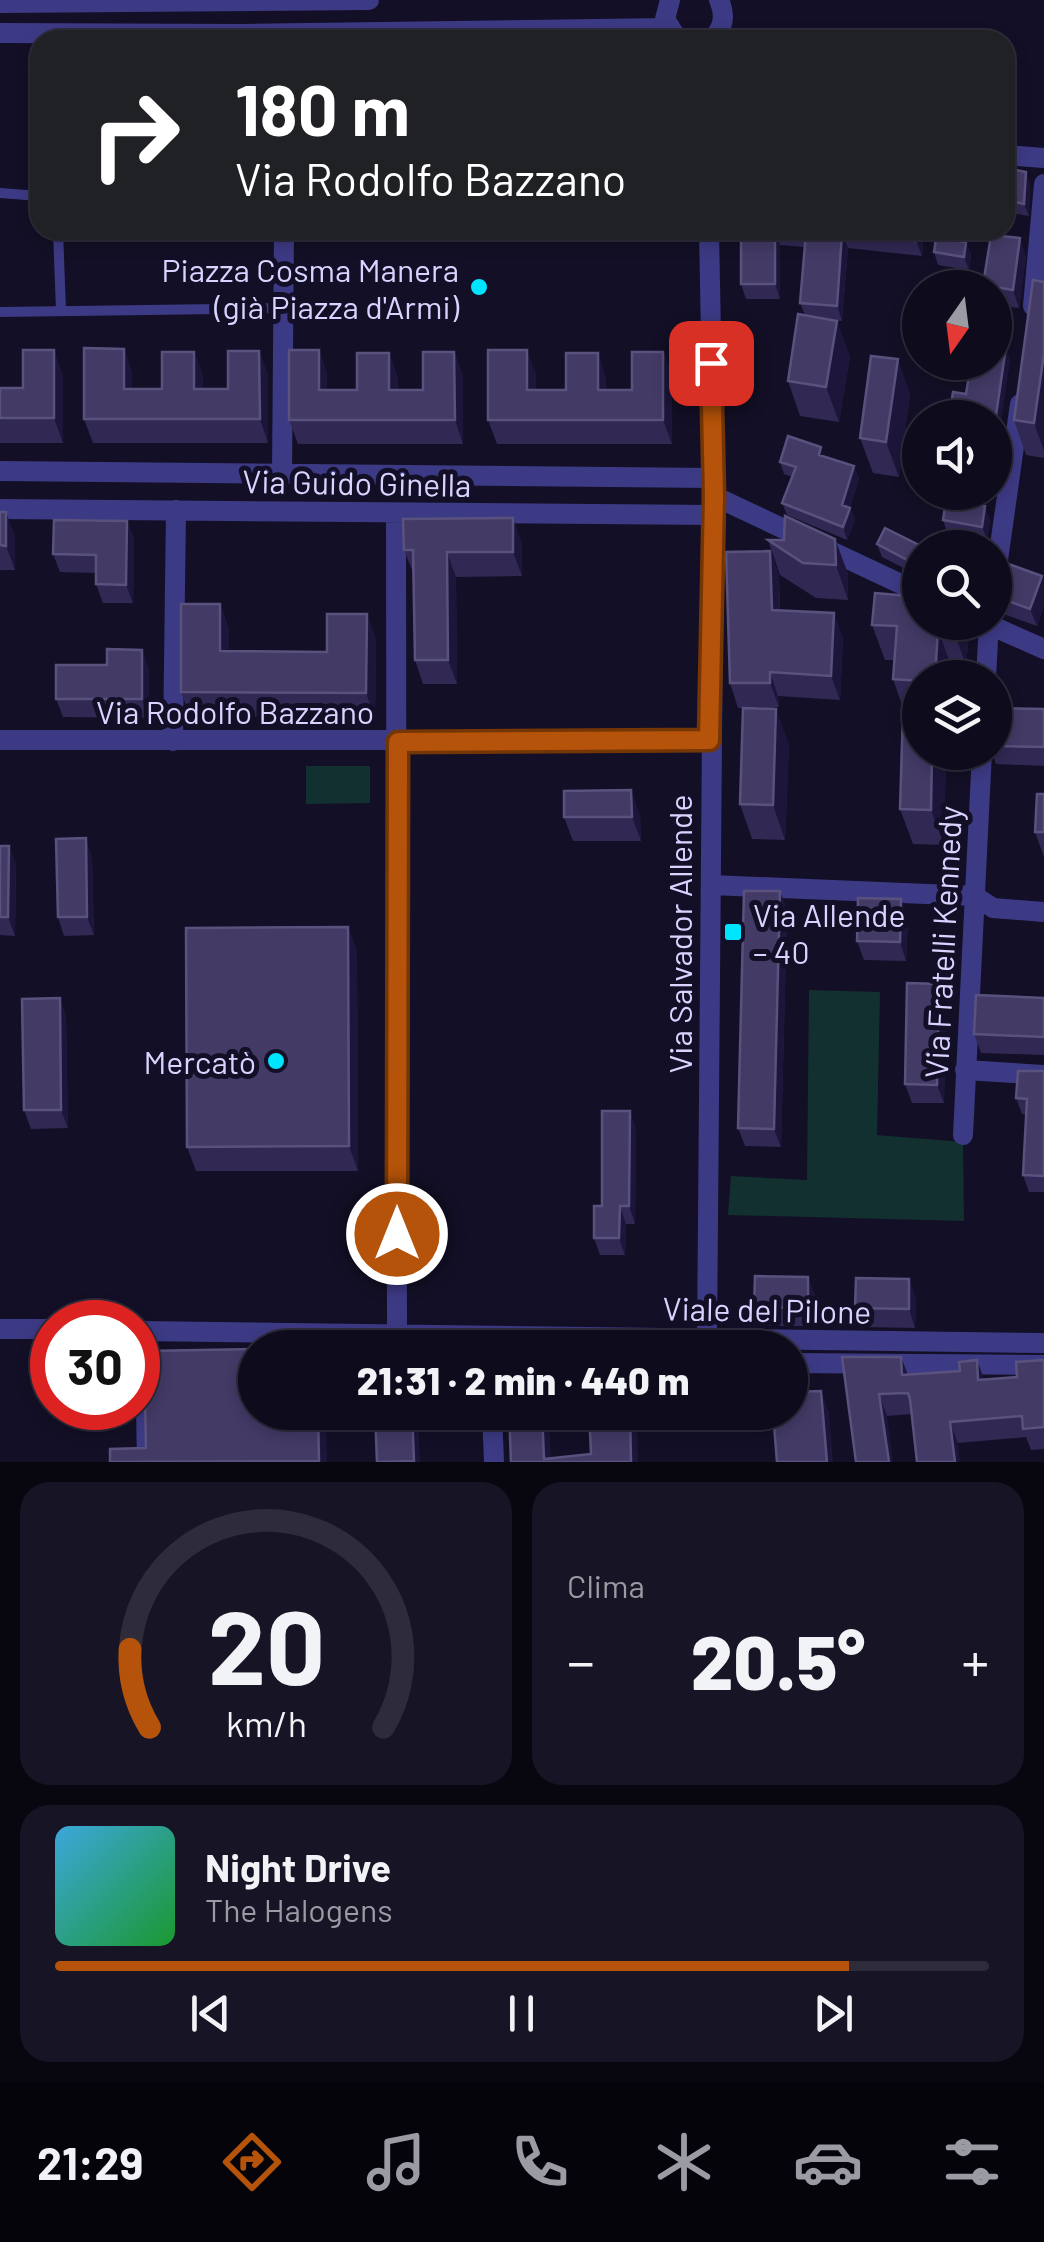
<!DOCTYPE html>
<html lang="it">
<head>
<meta charset="utf-8">
<style>
	:root { --surface:#0e0b1c; --page:#171425; --text:#f1f3f6; --muted:#9b9ba3; --line:#2e2b3b; --accent:#b45309 }
	body { margin:0; font-family:Barlow,sans-serif; background:var(--page); color:var(--text); height:100vh; display:flex; flex-direction:column; font-size:38px; white-space:nowrap }
	* { box-sizing:border-box; margin:0 }
	p { font-size:32px; color:var(--muted) }
	.icon { flex:none; width:55px; height:55px; fill:none; stroke:currentColor; stroke-width:2; stroke-linecap:round; stroke-linejoin:round }
	.map { position:relative; height:1462px; overflow:hidden }
	.drawer { display:flex; flex-direction:column; gap:20px; padding:20px; background:#08060f; flex:1 }
	.drawer>* { flex:none }
	.hud { position:absolute; left:30px; top:30px; width:985px; height:210px; border-radius:30px; box-shadow:0 5px 15px #0003,0 0 0 2px var(--line); background:#202124; color:#fff; overflow:hidden }
	.needle { width:65px; rotate:194deg }
	.tools { position:absolute; left:902px; top:270px; display:grid; gap:20px }
	.tools a { display:grid; place-items:center; width:110px; height:110px; border-radius:50%; background:var(--surface); box-shadow:0 5px 15px #0003,0 0 0 2px var(--line); font-size:50px }
	.speed { position:absolute; left:30px; top:1300px; display:flex; gap:20px; font-size:50px; font-weight:700; text-align:center }
	.speed>* { display:grid; place-content:center; width:130px; height:130px; border-radius:50%; background:var(--surface); box-shadow:0 5px 15px #0003,0 0 0 2px var(--line); line-height:1 }
	.speed .limit { border:15px solid #d22; background:#fff; color:#111 }
	.pin { position:absolute; display:grid; place-items:center; width:85px; height:85px; color:#fff; margin:-42px; border-radius:20px; box-shadow:0 5px 15px #0006 }
	.me { position:absolute; width:110px; margin:-55px; rotate:0deg; stroke-linejoin:round; filter:drop-shadow(0 0 8px #0008) }
	.turn { display:flex; align-items:center; gap:35px; height:210px; padding:0 40px; font-size:45px }
	.turn .icon { width:130px; height:130px; stroke-width:2.5 }
	.turn b { display:block; font-size:70px; line-height:85px }
	.big { font-size:75px; font-weight:800; line-height:1.1 }
	.drawer .widget { flex:1; display:flex; flex-direction:column; justify-content:center; gap:15px; min-width:0; padding:0 35px; border-radius:30px; background:var(--page) }
	.drawer .dial { align-items:center; gap:0 }
	.dial svg { height:260px; overflow:visible; fill:none; stroke:var(--line); stroke-width:7; stroke-linecap:round; text-anchor:middle }
	.dial text { fill:var(--text); stroke:none }
	.song { display:flex; align-items:center; gap:30px }
	.cover { width:120px; height:120px; border-radius:15px; background:linear-gradient(135deg,hsl(200 70% 55%),hsl(130 70% 35%)) }
	.played { height:10px; border-radius:5px; background:linear-gradient(90deg,var(--accent) 85%,var(--line) 85%) }
	.keys { display:flex; justify-content:space-around; direction:ltr }
	.heat { display:flex; justify-content:space-between; align-items:center; font-size:55px; direction:ltr }
	.drawer .tiles { flex:1; display:grid; gap:20px; grid-template-columns:1fr 1fr }
	.widget:last-child { grid-column:span 2 }
	.trip { position:absolute; left:238px; top:1330px; width:570px; height:100px; border-radius:50px; background:var(--surface); box-shadow:0 5px 15px #0003,0 0 0 2px var(--line); font-weight:800; line-height:100px; text-align:center }
	.tabs { display:flex; height:160px; justify-content:space-around; align-items:center; background:#06040b; color:var(--muted) }
	.tabs .icon { width:70px; height:70px }
	.tabs .current { color:var(--accent) }
	.tabs b { font-size:45px; color:var(--text) }
	.map>svg:first-child { display:block }
	.green { fill:#12302f }
	.lines { fill:none; stroke-linecap:round; stroke-linejoin:round }
	.lane { stroke:#3d3a85; stroke-width:10 }
	.street { stroke:#3d3a85; stroke-width:20 }
	.wall { fill:#312854 }
	.shaded-wall { fill:#1d163a }
	.building { fill:#433a66; stroke:#5a527e; stroke-width:2.5 }
	.route-casing { stroke:#753606; stroke-width:25 }
	.route { stroke:#b45309; stroke-width:18 }
	.poi-dot { fill:#00e5ff; stroke:#130f26; stroke-width:4 }
	.labels { text-anchor:middle; dominant-baseline:central; stroke-width:10; stroke-linejoin:round; paint-order:stroke }
	.poi-label { font-size:32px; fill:#d9d4ff; stroke:#130f26; text-anchor:end }
	.street-label { font-size:32px; fill:#d9d4ff; stroke:#130f26 }
</style>
</head>
<body>
<div class="map">
<svg width="1044" height="1462" viewBox="0 0 1044 1462">
	<rect width="100%" height="100%" fill="#130f26"/>
	<!-- green -->
	<path class="green" d="M306 766H370V803L306 804Z
		M809 990 880 992 877 1135 963 1142 964 1221 728 1215 731 1176 807 1180Z"/>
	<g class="lines">
		<!-- lane -->
		<path class="lane" d="M0 193 40 196
			M58 230 61 311
			M0 312 283 308
			M141 1409 142 1462"/>
		<!-- street -->
		<path class="street" d="M670 0 665 19 678 40
			M0 3 369 0
			M0 33 244 34 668 28
			M711 40C724 29 726 15 719 0
			M1005 155 1044 158
			M1033 306 1044 184
			M0 471 713 478
			M282 474 284 230
			M714 496 920 593
			M0 509 713 515
			M396 513 397 1334
			M995 581 1020 404
			M983 622 1044 649
			M986 678 989 622
			M0 740H709
			M173 741 176 510
			M711 885 975 896 993 908 1044 912
			M965 1070 1044 1075
			M963 1135 982 752
			M0 1329H52
			M138 1331 1044 1343
			M707 1339 714 496 709 230
			M790 1363 1044 1365
			M492 1412 494 1462"/>
	</g>
	<!-- wall -->
	<path class="wall" d="M1005 168 1026 172 1030 184 1029 216 1005 212Z
		M741 230H924L922 256 848 248 842 321 832 320 850 356 839 422 800 416 788 381 805 315 800 303 805 247 780 245V299H746L741 284Z
		M966 242 971 255 969 270 938 265 934 252Z
		M1026 256 1019 308 995 305V288H984L983 285Z
		M1044 282V458L1026 455 1014 420Z
		M124 349 132 373V389H162L194 352 203 377V389H228L259 351 268 375V443H93L84 419Z
		M319 350 327 374V390H357L389 353 398 378V390H423L454 352 463 376V444H298L289 420Z
		M663 352 672 376V444H497L488 420 536 374V390H566L606 378V390H632Z
		M63 375V443H0V388H23Z
		M910 394 899 477 873 473 860 438Z
		M825 457 854 466 859 479 850 508 855 520 847 540 787 515 782 503 793 477 784 474 780 462Z
		M933 492H973L971 504 990 519 987 539 947 532 943 520 945 504 936 502Z
		M0 512 15 536V570H0Z
		M127 521 134 539 133 603H103L96 584V573L60 572 53 554Z
		M835 539 848 574V600L816 598 780 575 768 540Z
		M522 543V576L456 577 457 684H423L415 660 414 575 404 550Z
		M877 544 920 548 919 576 882 557Z
		M770 551 779 575 780 610 843 637 840 700 778 696 779 707 738 708 730 683Z
		M1042 576 1044 581V605L1037 626 995 611V583Z
		M875 593 969 634 966 666 951 665 950 678H920V752H946L944 845 913 844 900 809 904 711 893 679 894 660H885L872 625Z
		M220 604 229 629V652H327L376 638 375 718 190 716 181 692Z
		M107 665 149 668 148 718 63 717 56 699Z
		M995 708 1044 709V766L996 764 992 752H995Z
		M789 744 785 840 752 839 740 804Z
		M1044 794V857L1035 832Z
		M640 815 641 841H573L564 817Z
		M0 846H9L16 865 15 936 0 935Z
		M92 857 94 935 64 936 58 917Z
		M780 891 787 910 781 1147 745 1146 738 1128Z
		M908 918 906 961 864 960 857 941Z
		M348 927 357 952 358 1171H196L187 1147Z
		M939 984 946 1002 944 1103H912L905 1084Z
		M60 998 66 1017 68 1128 31 1129 24 1110Z
		M1044 998V1055L981 1053 974 1034Z
		M1044 1071V1192H1029L1023 1175 1026 1115 1022 1114 1016 1098 1038 1072Z
		M636 1128 635 1224H626L625 1255H600L594 1238 602 1206Z
		M815 1295V1326H761L754 1307Z
		M916 1298 915 1328 862 1327 855 1308Z
		M842 1357H901L908 1375 960 1371 977 1360 984 1380 1017 1377 1044 1360V1449L1031 1450 1026 1437 958 1443 912 1414 887 1416Z"/>
	<!-- shaded-wall -->
	<path class="shaded-wall" d="M1026 172 1030 184 1029 216 1024 204Z
		M775 230 780 245V299L775 284Z
		M917 230H924L922 256 916 241Z
		M842 233 848 248 842 321 837 306Z
		M1020 238 1026 256 1019 308 1013 290Z
		M966 242 971 255 969 270 964 257Z
		M837 321 850 356 839 422 826 387Z
		M1006 347 1010 360 995 466V422Z
		M124 349 132 373V413L124 389Z
		M54 350 63 375V443L54 418Z
		M319 350 327 374V414L319 390Z
		M527 350 536 374V414L527 390Z
		M259 351 268 375V443L260 419Z
		M194 352 203 377V413L194 389Z
		M454 352 463 376V444L455 420Z
		M663 352 672 376V444L663 420Z
		M389 353 398 378V414L389 390Z
		M598 353 606 378 607 414 598 390Z
		M1044 354V451L1034 423Z
		M898 359 910 394 899 477 886 442Z
		M854 466 859 479 848 515 850 508 855 520 847 540 843 527 842 505Z
		M966 492H973L969 515 964 503Z
		M985 506 990 519 987 539 982 527Z
		M6 512 15 536V570L6 546Z
		M513 518 522 543V576L513 552Z
		M127 521 134 539 133 603 126 585Z
		M835 539 848 574V600L836 565Z
		M770 551 779 575 780 634 772 610Z
		M447 552 456 577 457 684 448 660Z
		M920 554V575L919 576 915 564Z
		M1042 576 1044 581V605L1037 626 1030 609Z
		M220 604 229 629V676L220 651Z
		M834 613 843 637 840 700 831 676Z
		M367 614 376 638 375 718 366 693Z
		M954 622H964L969 634 966 666 954 631Z
		M938 630 951 665 950 678H935Z
		M142 650 149 668 148 718 142 699Z
		M770 672 778 696 779 707 770 683Z
		M776 709 789 744 785 840 773 805Z
		M932 752H946L944 845 931 810Z
		M631 790 640 815 641 841 632 817Z
		M86 838 92 857 94 935 87 917Z
		M9 846 16 865 15 936 8 917Z
		M780 891 787 910 781 1147 774 1129Z
		M901 899 908 918 906 961 900 942Z
		M348 927 357 952 358 1171 349 1146Z
		M939 984 946 1002 944 1103 937 1085Z
		M60 998 66 1017 68 1128 61 1110Z
		M630 1111 636 1128 635 1224 629 1206Z
		M620 1206 626 1224 625 1255 619 1238Z
		M808 1277 815 1295V1326L808 1308Z
		M909 1279 916 1298 915 1328 909 1309Z
		M901 1357 909 1378 902 1375Z
		M977 1360 985 1382 978 1380Z
		M821 1391 829 1412 833 1462H827Z
		M879 1394 887 1416 893 1462H889Z
		M318 1412H326L327 1462H320Z
		M412 1412H418L420 1462H414Z
		M542 1412H549L551 1462 544 1459Z
		M630 1412H637L638 1462H631Z
		M950 1422 958 1443 960 1462H955Z"/>
	<!-- building -->
	<path class="building" d="M1005 168 1026 172 1024 204 1005 200Z
		M741 230H917L916 241 842 233 837 306 800 303 806 233 775 230V284H741Z
		M991 235 1020 238 1013 290 983 285Z
		M936 238 966 242 964 257 934 252Z
		M1033 280 1044 282V354L1034 423 1014 420Z
		M798 314 837 321 826 387 788 381Z
		M995 346 1006 347 995 422V418H949L953 392 966 394 971 362H995Z
		M84 348 124 349V389H162V352H194V389H228V351H259L260 419H84Z
		M23 350H54V418H0V388H23Z
		M289 350H319V390H357V353H389V390H423V352H454L455 420H289Z
		M488 350H527V390H566V353H598V390H632V352H663V420H488Z
		M871 356 898 359 886 442 860 438Z
		M788 436 821 447 819 455 854 466 842 505 850 508 843 527 782 503 796 467 780 462Z
		M945 492H966L964 503 985 506 982 527 943 520 947 493Z
		M0 512H6V546L0 545Z
		M785 516 835 539 836 565 803 563 768 540H784Z
		M513 518V552H447L448 660H415L413 550H404L403 519Z
		M54 520 127 521 126 585 96 584V555L53 554Z
		M885 528 923 547 920 548V554L915 564 877 544Z
		M770 551 772 610 834 613 831 676 770 672V683H730L726 552Z
		M1003 562 1042 576 1030 609 995 596V583Z
		M875 593 920 597V622H954V631L938 630 935 678H920V681L893 679 897 626 872 625Z
		M181 604H220V651L327 652V614H367L366 693 181 692Z
		M107 649 142 650V699H56V665H107Z
		M743 708 776 709 773 805 740 804Z
		M995 708 1044 709V747L995 746Z
		M903 711H920V752H932L931 810 900 809Z
		M631 790 632 817H564V791Z
		M1037 794H1044V832H1035Z
		M86 838 87 917H58L56 839Z
		M0 846H9L8 917H0Z
		M744 891H780L774 1129 738 1128Z
		M858 898 901 899 900 942 857 941Z
		M348 927 349 1146 187 1147 186 928Z
		M907 983 939 984 937 1085 905 1084Z
		M976 995 1044 998V1037L974 1034Z
		M60 998 61 1110H24L22 999Z
		M1018 1071H1044V1176L1023 1175 1027 1099 1016 1098Z
		M602 1111H630L629 1206H620L619 1238H594V1206H602Z
		M755 1276 808 1277V1308L754 1307Z
		M856 1278 909 1279V1309L855 1308Z
		M255 1349V1412H318L319 1461 110 1462V1449L146 1448 144 1351Z
		M842 1357H901L902 1375 960 1371 959 1362 977 1360 978 1380 1017 1377 1016 1362 1044 1360V1427L1023 1429 1022 1416 950 1422 955 1462H917L910 1399 908 1393 879 1394 889 1462H856Z
		M821 1391 827 1462H777L773 1412H790V1392Z
		M375 1412H412L414 1461 377 1462Z
		M509 1412H542L544 1459 591 1454 589 1412H630L631 1462H511Z"/>
	<g class="lines">
		<!-- route casing -->
		<g class="route-casing">
			<path id="route" d="M397 1234 398 742 709 740 714 496 711 363"/>
		</g>
		<!-- route -->
		<use href="#route" class="route"/>
	</g>
	<!-- markers -->
	<g class="poi-dot">
		<circle cx="479" cy="287" r="10"/>
		<rect x="723" y="922" width="20" height="20" rx="5"/>
		<circle cx="276" cy="1061" r="10"/>
	</g>
	<g class="labels">
		<!-- poi labels -->
		<g class="poi-label">
			<text x="459" y="269">Piazza Cosma Manera<tspan x="459" dy="37">(già Piazza d'Armi)</tspan></text>
			<text x="753" y="914" text-anchor="start">Via Allende<tspan x="753" dy="37">– 40</tspan></text>
			<text x="256" y="1061">Mercatò</text>
		</g>
		<!-- street labels -->
		<g class="street-label">
			<text transform="translate(357 482) rotate(1)">Via Guido Ginella</text>
			<text x="235" y="711">Via Rodolfo Bazzano</text>
			<text transform="translate(679 934) rotate(-90)">Via Salvador Allende</text>
			<text transform="translate(942 942) rotate(-87)">Via Fratelli Kennedy</text>
			<text transform="translate(767 1309) rotate(1)">Viale del Pilone</text>
		</g>
	</g>
</svg>
<div class="tools">
<a><svg class="needle" viewBox="-14 -14 28 28"><path d="M0-13l5 13h-10z" fill="#e53935"/><path d="M0 13l5-13h-10z" fill="#9b9ba3"/></svg></a>
<a><svg class="icon" aria-label="sound" viewBox="0 0 24 24"><path d="M4 9h4l5-4v14l-5-4H4zM17 9q2 3 0 6"/></svg></a>
<a><svg class="icon" aria-label="search" viewBox="0 0 24 24"><circle cx="10" cy="10" r="6"/><path d="M15 15l6 6"/></svg></a>
<a><svg class="icon" aria-label="layers" viewBox="0 0 24 24"><path d="M12 4l9 5-9 5-9-5zM3 14l9 5 9-5"/></svg></a>
</div>
<div class="speed"><div class="limit">30</div></div>
<div class="pin" style="left:711px;top:363px;background:#d93025"><svg class="icon" aria-label="arrive" viewBox="0 0 24 24"><path d="M6 21V4h12l-3 4 3 4H6"/></svg></div>
<svg class="me" style="left:397px;top:1234px" viewBox="-20 -20 40 40"><circle r="17" fill="#b45309" stroke="#fff" stroke-width="3"/><path d="M0-11L8 9 0 5-8 9z" fill="#fff"/></svg>
<div class="trip">21:31 · 2 min · 440 m</div>
<div class="hud">
<div class="turn"><svg class="icon" aria-label="right" viewBox="0 0 24 24"><path d="M7 20v-9h11M14 6l5 5-5 5"/></svg><div><b>180 m</b>Via Rodolfo Bazzano</div></div>
</div>
</div>
<section class="drawer">
<div class="tiles">
<div class="widget dial"><svg viewBox="0 0 100 80">
<path d="M14 69A42 42 0 1 1 86 69"/>
<path d="M14 69A42 42 0 0 1 8 45" stroke="#b45309"/>
<text x="50" y="56" font-size="32" font-weight="700">20</text>
<text x="50" y="72" font-size="11">km/h</text>
</svg></div>
<div class="widget"><p>Clima</p>
<div class="heat"><a>−</a><b class="big">20.5°</b><a>+</a></div>
</div>
<div class="widget">
<div class="song"><i class="cover"></i><div><b>Night Drive</b><p>The Halogens</p></div></div>
<div class="played"></div>
<div class="keys"><svg class="icon" aria-label="previous" viewBox="0 0 24 24"><path d="M18 5L8 12l10 7zM5 5v14"/></svg><svg class="icon" aria-label="pause" viewBox="0 0 24 24"><path d="M8 5v14M16 5v14"/></svg><svg class="icon" aria-label="next" viewBox="0 0 24 24"><path d="M6 5l10 7-10 7zM19 5v14"/></svg></div>
</div>
</div>
</section>
<nav class="tabs">
<b>21:29</b>
<svg class="icon current" aria-label="directions" viewBox="0 0 24 24"><path d="M12 3l9 9-9 9-9-9zM9 14v-3h6M13 9l2 2-2 2"/></svg>
<svg class="icon" aria-label="music" viewBox="0 0 24 24"><path d="M9 18V5l10-2v13"/><circle cx="6" cy="18" r="3"/><circle cx="16" cy="16" r="3"/></svg>
<svg class="icon" aria-label="phone" viewBox="0 0 24 24"><path d="M5 4h4l2 5-3 2q2 4 5 5l2-3 5 2v4C11 20 4 13 5 4z"/></svg>
<svg class="icon" aria-label="climate" viewBox="0 0 24 24"><path d="M12 3v18M4 7l16 10M4 17L20 7"/></svg>
<svg class="icon" aria-label="car" viewBox="0 0 24 24"><path d="M5 17H2v-5l4-1 3-4h7l3 4 3 1v5h-3M9 17h6M6 11h13"/><circle cx="7" cy="17" r="2"/><circle cx="17" cy="17" r="2"/></svg>
<svg class="icon" aria-label="filters" viewBox="0 0 24 24"><path d="M4 7h16M4 17h16"/><circle cx="9" cy="7" r="2"/><circle cx="15" cy="17" r="2"/></svg>
</nav>
</body>
</html>
